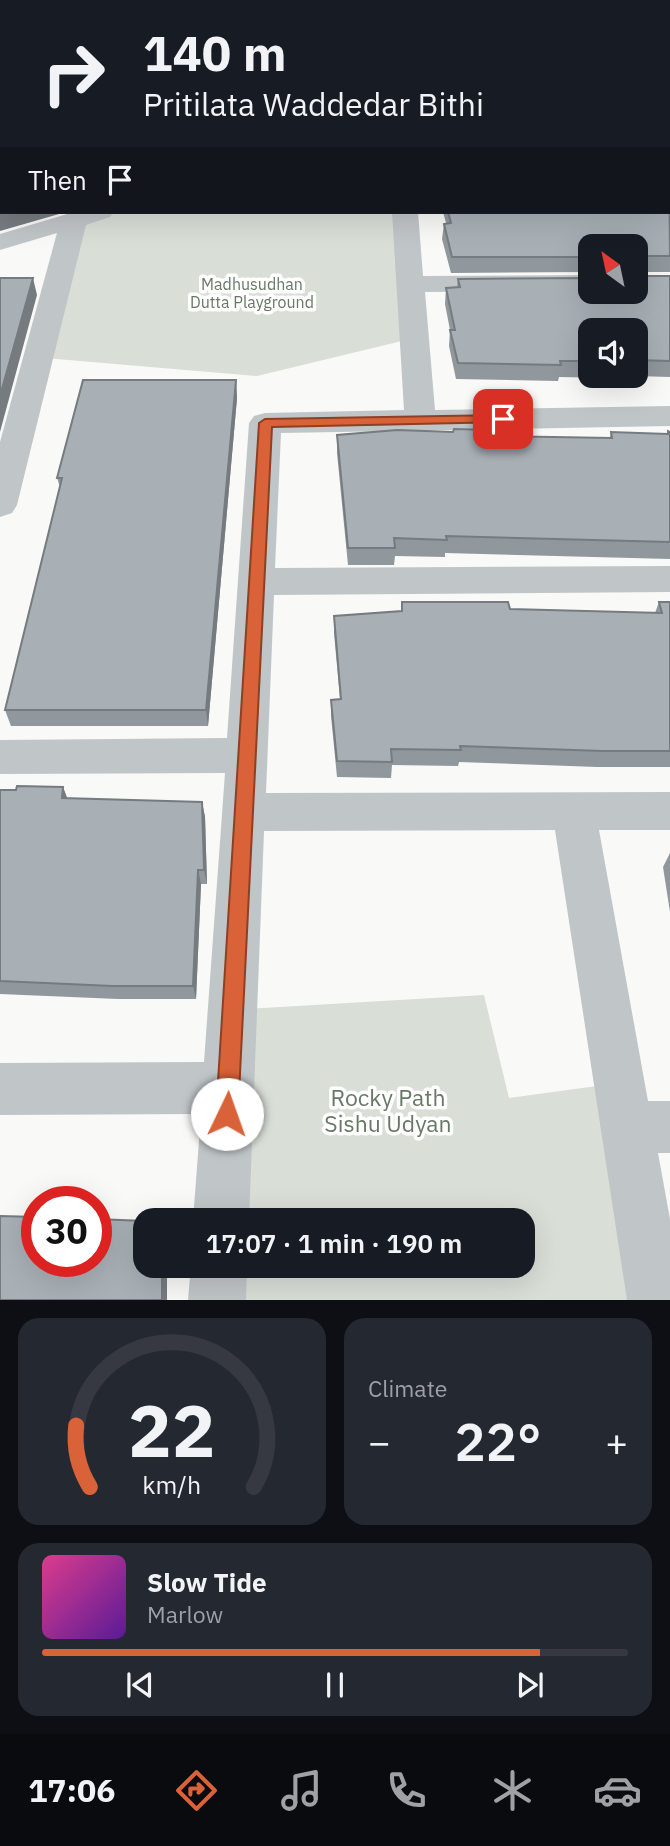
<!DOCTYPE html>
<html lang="en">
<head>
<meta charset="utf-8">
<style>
	:root { --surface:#171b24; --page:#242831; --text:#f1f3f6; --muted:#9ea1a6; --line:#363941; --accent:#d96238 }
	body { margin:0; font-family:"IBM Plex Sans",sans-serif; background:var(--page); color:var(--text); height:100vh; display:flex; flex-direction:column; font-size:26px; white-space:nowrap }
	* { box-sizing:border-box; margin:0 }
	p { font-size:23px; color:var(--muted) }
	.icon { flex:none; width:38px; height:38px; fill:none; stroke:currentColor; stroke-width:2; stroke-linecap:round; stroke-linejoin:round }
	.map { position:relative; height:1300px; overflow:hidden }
	.details { display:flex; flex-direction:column; gap:18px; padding:18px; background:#0d0f14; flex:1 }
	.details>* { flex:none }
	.hud { position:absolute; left:0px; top:0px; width:670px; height:214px; box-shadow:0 7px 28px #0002; background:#171b24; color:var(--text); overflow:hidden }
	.needle { width:46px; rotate:327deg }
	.buttons { position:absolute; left:578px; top:234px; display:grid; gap:14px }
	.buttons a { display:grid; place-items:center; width:70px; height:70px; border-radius:14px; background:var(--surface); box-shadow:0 7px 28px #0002; font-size:35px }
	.speed { position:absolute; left:21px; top:1186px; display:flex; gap:14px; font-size:35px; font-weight:700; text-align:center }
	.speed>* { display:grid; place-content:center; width:91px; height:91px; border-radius:50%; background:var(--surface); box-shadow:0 7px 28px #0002; line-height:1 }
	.speed .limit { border:10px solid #d22; background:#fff; color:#111 }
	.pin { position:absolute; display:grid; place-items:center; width:60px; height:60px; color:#fff; margin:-30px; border-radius:14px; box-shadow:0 4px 10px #0006 }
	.me { position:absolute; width:77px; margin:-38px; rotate:3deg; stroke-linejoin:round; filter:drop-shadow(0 0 5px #0008) }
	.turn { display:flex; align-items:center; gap:24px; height:147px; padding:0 28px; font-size:32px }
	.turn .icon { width:91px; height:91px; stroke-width:2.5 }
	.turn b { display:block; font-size:49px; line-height:60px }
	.then { display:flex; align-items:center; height:66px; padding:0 28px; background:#0003; gap:14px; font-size:26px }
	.big { font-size:52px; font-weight:600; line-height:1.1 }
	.details .card { flex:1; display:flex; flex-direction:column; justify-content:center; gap:10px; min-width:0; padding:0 24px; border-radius:21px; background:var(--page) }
	.details .dial { align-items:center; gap:0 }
	.dial svg { height:182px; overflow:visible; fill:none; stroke:var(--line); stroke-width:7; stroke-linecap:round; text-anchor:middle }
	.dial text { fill:var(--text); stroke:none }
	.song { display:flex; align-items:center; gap:21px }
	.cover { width:84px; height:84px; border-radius:10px; background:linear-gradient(135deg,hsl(330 70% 55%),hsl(270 70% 35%)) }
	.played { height:7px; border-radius:4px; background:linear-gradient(90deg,var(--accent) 85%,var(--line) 85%) }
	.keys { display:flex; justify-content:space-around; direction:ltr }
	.heat { display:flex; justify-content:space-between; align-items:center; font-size:38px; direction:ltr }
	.details .tiles { flex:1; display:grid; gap:18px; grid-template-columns:1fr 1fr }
	.card:last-child { grid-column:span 2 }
	.trip { position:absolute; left:133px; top:1208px; width:402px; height:70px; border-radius:21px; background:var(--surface); box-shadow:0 7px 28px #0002; font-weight:600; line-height:70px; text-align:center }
	.dock { display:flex; height:112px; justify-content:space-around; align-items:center; background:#090b0e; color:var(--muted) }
	.dock .icon { width:49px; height:49px }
	.dock .current { color:var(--accent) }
	.dock b { font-size:32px; color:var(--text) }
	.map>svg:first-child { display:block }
	.green { fill:#d9ded7 }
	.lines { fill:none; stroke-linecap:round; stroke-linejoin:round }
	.minor { fill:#c0c5c8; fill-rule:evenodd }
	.wall { fill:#90979d }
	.shaded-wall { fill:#767b7f }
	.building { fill:#a8b0b6; stroke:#767b7f; stroke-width:2 }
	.route { fill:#d96238; stroke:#8d4024; stroke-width:2 }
	.labels { text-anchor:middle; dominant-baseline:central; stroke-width:7; stroke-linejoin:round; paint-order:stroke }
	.far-park-label { font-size:16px; fill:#677965; stroke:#fff }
	.near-park-label { font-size:23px; fill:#677965; stroke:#fff }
</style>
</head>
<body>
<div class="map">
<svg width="670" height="1300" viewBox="0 0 670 1300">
	<rect width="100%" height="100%" fill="#f9f9f7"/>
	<!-- green -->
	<path class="green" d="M117 212H405L406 340 257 376 45 358 80 223Z
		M484 995 509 1098 619 1083 656 1300H223L225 1265H523V1220H229L245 1009Z"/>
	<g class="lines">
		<!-- minor -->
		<path class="minor" d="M374 0H399L372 2Z
			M668 34H670L668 47Z
			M0 93H2V107H0Z
			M74 212H114L110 217 86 225 17 505 12 513 0 517V442L57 233 0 250V234Z
			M392 212H418L423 276 590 275V291L425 292 435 410 670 406V426L281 433 275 568 670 566V592L274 595 266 793 670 792V830H599L648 1101H670V1153H658L670 1219V1300H627L555 830 264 831 249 1220H193L201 1114 0 1115V1063L204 1062 225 773 0 774V740L227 738 249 423 254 416 265 413 404 410Z
			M191 1265H247L246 1300H188Z"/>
	</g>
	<!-- wall -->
	<path class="wall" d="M670 104V272H637V276H670V377L635 376V331H590V376H611V378L559 377 558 381 456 379 449 346 450 330 445 304 446 288 457 287 458 279 635 292 590 247V272L451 273 442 239 444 224 446 223 443 212H668Z
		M236 380 237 398 208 726H11L5 710 60 487 57 478Z
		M668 431 670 432V559L445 553V557L395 556 394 565H348L337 453V435L491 436 610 438 611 432 667 434Z
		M402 602 510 609 655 613 659 602H670V767H597L459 762 458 766 392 765 391 778 337 777 331 716V700L340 699 334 633V616L401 611Z
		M63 787 67 798 202 802 205 817 207 884H201L196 999H118L0 994V790H16Z
		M670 853V912L663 867Z"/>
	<!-- shaded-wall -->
	<path class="shaded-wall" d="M668 19H670V30L668 31Z
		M5 212H66L0 231V213Z
		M33 278 37 295 0 432V396Z
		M236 380 237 398 208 726 206 710Z
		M63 787 69 803 62 798Z
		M202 802 205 817 207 884 204 870Z
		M198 870 201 884 196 999 193 986Z
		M162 1265H167V1300H162Z"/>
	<!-- building -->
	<path class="building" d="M552 0H670V19H668V2H545Z
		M668 104H670V160L669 161 670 256H637V276H670V361L635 360V331H590V361H560L561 365 458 363 450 330H455L446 288 460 287 458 279 590 278V292H635V247H590V257H452L444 224 451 223 448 212H668Z
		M2 151V212H5L0 213V152Z
		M0 278H33L0 396Z
		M83 380H236L206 710H5L62 478H57Z
		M454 429 489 430 491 436 612 438 611 432 668 434V431L670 432V542L446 536 447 540 394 538 395 548H348L337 435 397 430 453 432Z
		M402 602H508L510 609 662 613 659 602H670V751H603L460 746 461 750 391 749 392 762 337 761 331 700 341 699 334 616 402 611Z
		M17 786 63 787 62 798 202 802 204 870H198L193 986H113L0 981V790H16Z
		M0 1216 37 1217V1262H96V1219L145 1221V1265H162V1300H0Z"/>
	<!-- route -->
	<path class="route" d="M503 415 510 419 508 422 272 427 238 1114 235 1122 227 1125 219 1122 216 1114 259 423 265 419Z"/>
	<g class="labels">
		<!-- far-park labels -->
		<g class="far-park-label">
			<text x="252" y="284">Madhusudhan<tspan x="252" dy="18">Dutta Playground</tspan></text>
		</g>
		<!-- near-park labels -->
		<g class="near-park-label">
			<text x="388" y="1097">Rocky Path<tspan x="388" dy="26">Sishu Udyan</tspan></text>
		</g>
	</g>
</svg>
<div class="buttons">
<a><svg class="needle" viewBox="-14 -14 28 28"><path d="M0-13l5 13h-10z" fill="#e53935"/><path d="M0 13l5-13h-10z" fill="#9ea1a6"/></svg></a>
<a><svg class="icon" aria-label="sound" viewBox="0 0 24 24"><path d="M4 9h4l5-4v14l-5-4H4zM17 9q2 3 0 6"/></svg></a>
</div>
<div class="speed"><div class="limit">30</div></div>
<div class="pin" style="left:503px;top:419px;background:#d93025"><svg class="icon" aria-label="arrive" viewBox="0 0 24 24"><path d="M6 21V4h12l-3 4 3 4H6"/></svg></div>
<svg class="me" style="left:227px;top:1114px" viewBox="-20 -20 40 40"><circle r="19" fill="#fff"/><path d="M0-13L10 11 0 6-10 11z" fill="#d96238"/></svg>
<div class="trip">17:07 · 1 min · 190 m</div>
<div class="hud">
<div class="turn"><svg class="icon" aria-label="right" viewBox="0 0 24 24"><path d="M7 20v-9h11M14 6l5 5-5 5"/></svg><div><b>140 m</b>Pritilata Waddedar Bithi</div></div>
<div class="then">Then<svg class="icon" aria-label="arrive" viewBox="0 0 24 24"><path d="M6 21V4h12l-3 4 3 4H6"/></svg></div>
</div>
</div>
<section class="details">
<div class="tiles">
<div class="card dial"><svg viewBox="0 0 100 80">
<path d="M14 69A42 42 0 1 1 86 69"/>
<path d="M14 69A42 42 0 0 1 8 42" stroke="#d96238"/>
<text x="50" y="56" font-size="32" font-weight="700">22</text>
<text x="50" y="72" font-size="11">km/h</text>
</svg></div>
<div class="card"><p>Climate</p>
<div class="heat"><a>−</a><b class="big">22°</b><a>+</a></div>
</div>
<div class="card">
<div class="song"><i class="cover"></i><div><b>Slow Tide</b><p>Marlow</p></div></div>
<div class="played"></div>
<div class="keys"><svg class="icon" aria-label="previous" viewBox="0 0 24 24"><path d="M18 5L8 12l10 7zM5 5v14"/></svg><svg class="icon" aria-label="pause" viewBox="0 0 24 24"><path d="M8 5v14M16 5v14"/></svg><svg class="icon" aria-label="next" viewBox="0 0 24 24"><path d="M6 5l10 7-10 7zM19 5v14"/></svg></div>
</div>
</div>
</section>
<nav class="dock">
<b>17:06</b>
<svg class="icon current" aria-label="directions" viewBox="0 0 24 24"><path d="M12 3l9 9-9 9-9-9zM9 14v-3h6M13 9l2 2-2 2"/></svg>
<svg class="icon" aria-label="music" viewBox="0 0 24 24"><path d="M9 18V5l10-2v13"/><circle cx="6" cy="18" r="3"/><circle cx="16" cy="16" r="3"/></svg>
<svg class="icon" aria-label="phone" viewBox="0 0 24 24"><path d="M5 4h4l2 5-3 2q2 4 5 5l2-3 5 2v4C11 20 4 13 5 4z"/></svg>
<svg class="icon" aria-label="climate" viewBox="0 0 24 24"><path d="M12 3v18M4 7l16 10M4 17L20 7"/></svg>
<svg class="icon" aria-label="car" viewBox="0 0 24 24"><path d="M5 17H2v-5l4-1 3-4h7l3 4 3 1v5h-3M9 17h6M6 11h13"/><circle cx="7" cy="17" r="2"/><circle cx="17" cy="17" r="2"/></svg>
</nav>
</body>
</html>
